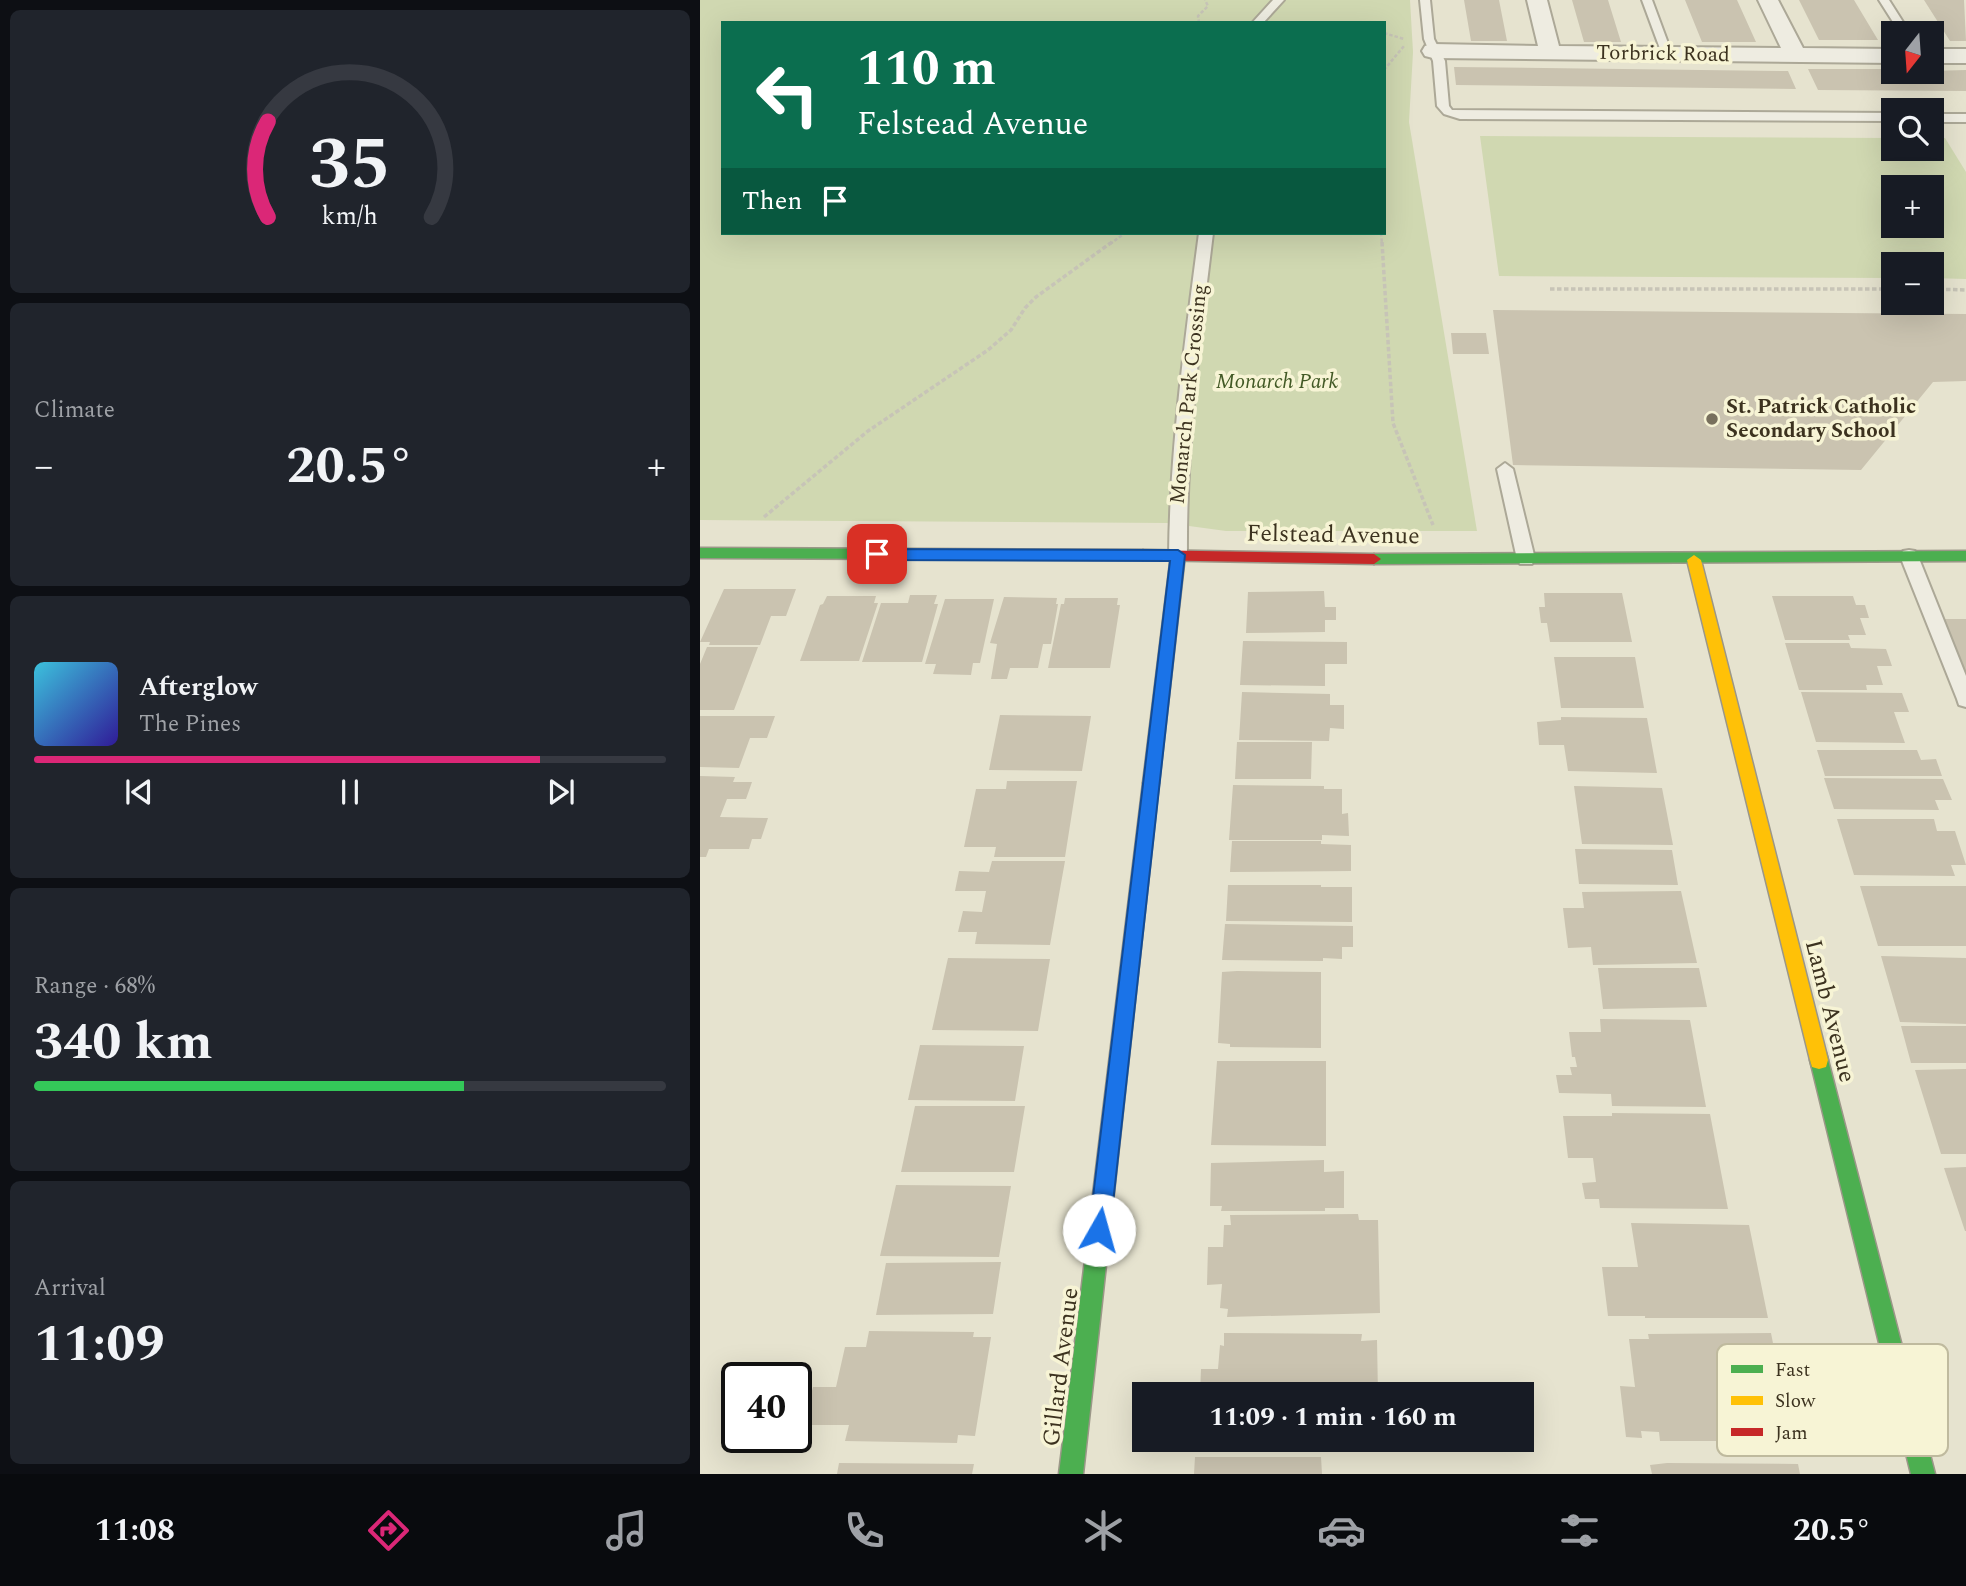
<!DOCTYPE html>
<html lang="en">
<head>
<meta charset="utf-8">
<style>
	:root { --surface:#171b24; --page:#20242c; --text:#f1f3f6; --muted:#9ea1a6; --line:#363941; --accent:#db2777 }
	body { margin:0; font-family:Spectral,serif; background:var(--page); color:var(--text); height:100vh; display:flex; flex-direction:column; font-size:26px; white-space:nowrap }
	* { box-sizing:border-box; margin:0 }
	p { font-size:23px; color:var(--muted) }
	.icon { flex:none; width:38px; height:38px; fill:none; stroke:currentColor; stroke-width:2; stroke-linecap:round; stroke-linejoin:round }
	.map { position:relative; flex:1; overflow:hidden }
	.sheet { display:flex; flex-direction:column; gap:10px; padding:10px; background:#0d0f14; width:700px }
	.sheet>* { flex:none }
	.hud { position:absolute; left:21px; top:21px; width:665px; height:214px; border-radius:0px; box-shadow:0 7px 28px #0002; background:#0b6e4f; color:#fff; overflow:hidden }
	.needle { width:46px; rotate:197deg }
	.tools { position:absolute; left:1181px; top:21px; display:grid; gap:14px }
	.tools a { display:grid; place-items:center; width:63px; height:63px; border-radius:0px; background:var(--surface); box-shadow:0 7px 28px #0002; font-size:35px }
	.speed { position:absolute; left:21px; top:1362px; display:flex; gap:14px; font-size:35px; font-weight:700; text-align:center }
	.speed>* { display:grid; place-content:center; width:91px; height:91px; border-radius:50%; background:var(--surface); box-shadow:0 7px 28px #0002; line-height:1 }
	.speed .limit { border:4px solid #111; border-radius:10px; background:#fff; color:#111 }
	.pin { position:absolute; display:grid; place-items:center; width:60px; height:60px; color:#fff; margin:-30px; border-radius:14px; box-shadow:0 4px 10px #0006 }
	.me { position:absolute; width:77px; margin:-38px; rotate:7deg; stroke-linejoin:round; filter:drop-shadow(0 0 5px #0008) }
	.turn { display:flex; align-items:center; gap:24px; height:147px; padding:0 21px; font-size:32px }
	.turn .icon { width:91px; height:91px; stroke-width:2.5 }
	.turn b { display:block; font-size:49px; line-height:60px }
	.then { display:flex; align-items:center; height:66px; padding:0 21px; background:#0003; gap:14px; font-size:26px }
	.big { font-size:52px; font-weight:700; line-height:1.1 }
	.sheet .card { flex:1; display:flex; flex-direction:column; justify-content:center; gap:10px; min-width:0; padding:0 24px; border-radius:10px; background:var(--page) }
	.sheet .dial { align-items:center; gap:0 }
	.dial svg { height:182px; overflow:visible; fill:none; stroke:var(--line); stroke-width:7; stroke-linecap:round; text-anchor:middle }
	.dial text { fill:var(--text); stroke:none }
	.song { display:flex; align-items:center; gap:21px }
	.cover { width:84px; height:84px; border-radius:10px; background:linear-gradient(135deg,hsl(190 70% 55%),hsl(250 70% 35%)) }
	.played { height:7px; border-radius:4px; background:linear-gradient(90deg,var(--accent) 80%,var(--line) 80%) }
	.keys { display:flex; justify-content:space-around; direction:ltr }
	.heat { display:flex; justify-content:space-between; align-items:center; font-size:38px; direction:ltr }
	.charge { height:10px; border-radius:5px; background:linear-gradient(90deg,#34c759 68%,var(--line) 0) }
	.trip { position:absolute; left:432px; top:1382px; width:402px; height:70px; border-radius:0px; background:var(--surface); box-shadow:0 7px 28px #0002; font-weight:700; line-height:70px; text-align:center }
	.dock { display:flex; height:112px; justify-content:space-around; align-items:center; background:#090b0e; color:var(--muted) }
	.dock .icon { width:49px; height:49px }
	.dock .current { color:var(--accent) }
	.dock b { font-size:32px; color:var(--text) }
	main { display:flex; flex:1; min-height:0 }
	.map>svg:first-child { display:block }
	.green { fill:#d0d8b1; fill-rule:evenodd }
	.building { fill:#cac3b0 }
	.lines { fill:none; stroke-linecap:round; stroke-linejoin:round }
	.lane-casing { stroke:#aca897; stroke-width:4 }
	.street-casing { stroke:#aca897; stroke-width:4 }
	.fast-casing { stroke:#9b9788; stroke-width:3 }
	.slow-casing { stroke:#9b9788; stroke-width:3 }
	.jam-casing { stroke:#9b9788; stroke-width:3 }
	.path-far1 { stroke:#c7c4b7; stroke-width:2.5; stroke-dasharray:3.5 2; stroke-linecap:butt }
	.path { stroke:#c7c4b7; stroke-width:3.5; stroke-dasharray:4.5 2.5; stroke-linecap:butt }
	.lane { fill:#eeece1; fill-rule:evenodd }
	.street { fill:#eeece1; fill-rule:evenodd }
	.fast { fill:#4caf50; fill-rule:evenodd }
	.slow { fill:#ffc107; fill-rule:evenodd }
	.jam { fill:#c62828; fill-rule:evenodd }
	.route { fill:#1a73e8; stroke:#114b97; stroke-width:2 }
	.poi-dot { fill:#78705d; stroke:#f7f4d5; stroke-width:2.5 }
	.labels { text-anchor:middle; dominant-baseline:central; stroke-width:7; stroke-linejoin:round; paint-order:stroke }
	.far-street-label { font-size:21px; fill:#3c321f; stroke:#f7f4d5 }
	.far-park-label { font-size:21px; font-style:italic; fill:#425925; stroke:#f7f4d5 }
	.far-poi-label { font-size:21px; font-weight:bold; fill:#3c321f; stroke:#f7f4d5; text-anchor:start }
	.street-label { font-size:24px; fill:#3c321f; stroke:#f7f4d5 }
	.key { fill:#f7f4d5; stroke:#bfba9e; stroke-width:2 }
	.key-label { font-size:19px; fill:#3c321f }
</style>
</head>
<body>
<main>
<section class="sheet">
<div class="card dial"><svg viewBox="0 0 100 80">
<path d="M14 69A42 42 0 1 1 86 69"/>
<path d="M14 69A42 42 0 0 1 14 27" stroke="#db2777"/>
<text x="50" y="56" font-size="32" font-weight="700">35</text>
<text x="50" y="72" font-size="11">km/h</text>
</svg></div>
<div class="card"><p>Climate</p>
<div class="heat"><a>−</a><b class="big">20.5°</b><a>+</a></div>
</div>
<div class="card">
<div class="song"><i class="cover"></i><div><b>Afterglow</b><p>The Pines</p></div></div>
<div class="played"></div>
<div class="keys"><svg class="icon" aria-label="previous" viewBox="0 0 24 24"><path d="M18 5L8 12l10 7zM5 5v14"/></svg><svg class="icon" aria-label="pause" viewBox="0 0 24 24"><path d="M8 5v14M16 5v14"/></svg><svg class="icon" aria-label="next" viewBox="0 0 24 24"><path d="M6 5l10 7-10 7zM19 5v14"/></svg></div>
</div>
<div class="card"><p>Range · 68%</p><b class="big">340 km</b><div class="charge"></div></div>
<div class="card"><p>Arrival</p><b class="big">11:09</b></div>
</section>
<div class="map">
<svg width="1266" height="1474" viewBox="0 0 1266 1474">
	<rect width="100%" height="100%" fill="#e6e3cf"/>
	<!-- green -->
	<path class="green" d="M0 0H710L713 52 709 122 777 531H526L467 523 0 520ZM23 23H684V233H23Z
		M780 136 1193 138 1194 149H1232V138H1245L1266 172V279L1232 278V264H1194L1193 278 799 276ZM1194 187H1232V226H1194Z"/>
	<!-- building -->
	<path class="building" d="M764 0H799L807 41H771Z
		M872 0H908L921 42H884Z
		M985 0H1037L1056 42H1002Z
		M1099 0H1154L1178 40H1119Z
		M1224 0H1264L1266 41H1250Z
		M754 67 1088 71 1096 89 756 85Z
		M1108 69H1194V72L1266 70V91L1118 90Z
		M793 310 1266 314V381L1233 382 1161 470 813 465Z
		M751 333H786L789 354H753Z
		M24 589H96L86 616H71L60 645H9L10 642H0Z
		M624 591 625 607H636V620H625V632L546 633 548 592Z
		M844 593H922L932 642H850L847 623H841L839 607H845Z
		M210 595H237L234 604H238L222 662H162L181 603H208Z
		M127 596H176L174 603H178L159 661H100L120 605 123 604Z
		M1072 596H1153L1156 605H1165L1169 618H1160L1166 635H1148L1150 640H1085Z
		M304 597 357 598 356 604H358L351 644H343L338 668H310L307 679H291L297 644 290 643Z
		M365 598H418L417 605H420L410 668H348L361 604H364Z
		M245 599H294L280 663H273L271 675 233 674 236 664H225Z
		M1244 619H1266V674Z
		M543 641 647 642V664H625V686L540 685Z
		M1085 643H1149L1151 648 1186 649 1192 666H1177L1183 685H1166L1167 690H1099Z
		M7 647H58L34 710H0V664Z
		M854 657H935L944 708H861Z
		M542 692 630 694V705H644V729L630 728 629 741 539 740Z
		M1101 692 1202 693 1209 712H1194L1205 743 1116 742Z
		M300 715 391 716 382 771 289 770Z
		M0 716H75L67 738H50L39 768 0 767Z
		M861 717 947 718 957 773 868 771 864 745H839L837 722 861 720Z
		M537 742H612L611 779H535Z
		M1117 750H1217L1221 760 1236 759 1242 776H1125Z
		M0 776 35 777 33 782H52L46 799H27L20 817 68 818 61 839H52L49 849H9L6 857H0Z
		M1124 778 1243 779 1252 800H1235L1239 810 1134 809Z
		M307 781H377L365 857H294L296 847H264L276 789H306Z
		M533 785 624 786V789H642V814L648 813 649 836 622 835V840H529Z
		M874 786 962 788 973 845 882 844Z
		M1137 819H1234L1237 831H1255L1266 865H1251L1255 876 1154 875Z
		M532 841H621V844L651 845V871L530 872Z
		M875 849 972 850 978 885 879 884Z
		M292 861H365L350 945 275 944 277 932H258L263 911 282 912 286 891H255L259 871 289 872Z
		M528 885H621V887H652V922L526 921Z
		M1160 886H1266V946H1178Z
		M981 891 997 963 893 965 891 947 868 948 863 908H884L882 892Z
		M525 924 653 926V947H642V959L623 958V961L522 960Z
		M1181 956 1266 958V1024L1200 1022Z
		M248 958 350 959 338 1031 232 1030Z
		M898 968H999L1007 1007 903 1009Z
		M537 971 621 972V1048L530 1047V1044L518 1043 522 972Z
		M900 1019 990 1020 1006 1107 912 1106 911 1094 859 1093 856 1075H872L870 1067H877L875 1057H872L869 1032H901Z
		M1201 1026H1266V1063H1211Z
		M220 1045 324 1046 315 1101 208 1100Z
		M517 1061H626V1146L511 1145Z
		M1266 1069V1154H1241L1215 1070Z
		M215 1106H325L314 1172H201Z
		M912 1113 1010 1114 1028 1209 900 1208 899 1199H885L882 1183 896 1182 893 1158H868L863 1116H912Z
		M624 1160V1172L644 1171V1208H625V1211H521L522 1206H510L511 1163Z
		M1266 1167V1231H1265L1244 1168Z
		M196 1185 311 1186 299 1257 180 1256Z
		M658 1214 659 1220H678L680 1313 527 1317 528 1309 520 1308 522 1284 507 1285 508 1247H523L524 1225H531L530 1215Z
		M931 1223 1049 1225 1068 1318H945V1316H908L902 1267H938Z
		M301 1262 293 1314 176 1315 186 1263Z
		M169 1331 274 1332 273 1337H291L275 1436 258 1435 257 1443 145 1441 149 1425H103L113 1387H136L145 1347H166Z
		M524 1333 662 1334 661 1341 677 1340 678 1395H500L501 1369H518L520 1345 524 1346Z
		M1071 1333 1092 1441H960L959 1432 941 1431 942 1438 926 1437 920 1386 935 1387 929 1339H949L948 1334Z
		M518 1440H678V1443L662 1444V1449L517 1448Z
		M495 1457H621L622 1474H494Z
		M139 1463 274 1464 272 1474H137Z
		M967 1463 1098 1464 1100 1474H952L950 1465Z"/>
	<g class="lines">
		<!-- lane casing -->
		<g class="lane-casing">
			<path id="lane" d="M573 0H584L563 23H552Z
				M720 0H730L734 39 745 61 749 106 752 110 1194 113V121L760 119 744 114 737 106 733 61 724 39Z
				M942 0H952L972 54 971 56 962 54Z
				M1179 0H1189L1210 33H1200Z
				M1232 114H1266V122H1232Z
				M499 233H513C500 340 486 447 487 555L484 560H472L469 555C470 447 485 340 499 233Z
				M805 463 813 469 835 559 832 564H820L817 559 797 469Z
				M1209 550 1215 551 1218 556 1266 676V707L1259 705 1257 699 1200 556 1203 551Z"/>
		</g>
		<!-- street casing -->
		<g class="street-casing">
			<path id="street" d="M827 0H847L859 46 1081 48 1058 0H1078L1103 48 1194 49V63L733 58 725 56 722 51 725 46 733 44 838 46Z
				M1232 49H1266V63H1232Z"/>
		</g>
		<!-- fast casing -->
		<g class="fast-casing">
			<path id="fast" d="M0 548 443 550 450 555 443 560 0 558Z
				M1266 551V561L674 564 667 559 674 554Z
				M451 776 457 778 459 783 383 1474H359L443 783 445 778Z
				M1119 1051 1126 1053 1128 1060 1235 1474H1211L1110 1060 1112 1053Z"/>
		</g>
		<!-- slow casing -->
		<g class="slow-casing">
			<path id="slow" d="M478 550 485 555 459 783 457 788 451 790 445 788 443 783 471 555Z
				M994 555 1001 560 1128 1060 1126 1067 1119 1069 1112 1067 1110 1060 987 560Z"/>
		</g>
		<!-- jam casing -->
		<g class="jam-casing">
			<path id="jam" d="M443 550 674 554 681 559 674 564 443 560 436 555Z"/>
		</g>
		<!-- path-far1 -->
		<path class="path-far1" d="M499 23 498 16 508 6 505 0
			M684 33 704 39
			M684 70 704 46
			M681 233 682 244
			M410 244 425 233"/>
		<!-- path -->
		<path class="path" d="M682 242 693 423 733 525
			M850 289H1194
			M1232 289 1266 290
			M64 517 168 431 288 350 311 330 325 308 336 297 412 242"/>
		<!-- lane -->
		<use href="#lane" class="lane"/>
		<!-- street -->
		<use href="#street" class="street"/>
		<!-- fast -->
		<use href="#fast" class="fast"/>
		<!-- slow -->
		<use href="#slow" class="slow"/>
		<!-- jam -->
		<use href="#jam" class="jam"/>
	</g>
	<!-- route -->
	<path class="route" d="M177 549 478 550 485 555 410 1230 407 1237 399 1241 392 1237 389 1230 470 561 177 560 170 554Z"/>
	<!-- markers -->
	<circle class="poi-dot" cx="1012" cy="419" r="7"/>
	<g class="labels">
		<!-- far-street labels -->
		<g class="far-street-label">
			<text transform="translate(963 54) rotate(1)">Torbrick Road</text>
			<text transform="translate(489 394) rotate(-84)">Monarch Park Crossing</text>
		</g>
		<!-- far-park labels -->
		<g class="far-park-label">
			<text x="577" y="382">Monarch Park</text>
		</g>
		<!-- far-poi labels -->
		<g class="far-poi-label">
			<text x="1026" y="407">St. Patrick Catholic<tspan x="1026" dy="24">Secondary School</tspan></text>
		</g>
		<!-- street labels -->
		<g class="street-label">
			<text transform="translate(633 535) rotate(1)">Felstead Avenue</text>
			<text transform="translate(1130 1011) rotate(76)">Lamb Avenue</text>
			<text transform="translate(361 1367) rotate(-83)">Gillard Avenue</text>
		</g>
	</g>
	<!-- legend -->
	<rect x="1017" y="1344" width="231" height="112" rx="10" class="key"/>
	<rect x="1031" y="1365" width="32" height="8" fill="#4caf50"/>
	<rect x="1031" y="1396" width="32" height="9" fill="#ffc107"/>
	<rect x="1031" y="1428" width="32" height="8" fill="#c62828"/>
	<g class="key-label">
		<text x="1075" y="1376">Fast</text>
		<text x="1075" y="1407">Slow</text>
		<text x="1075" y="1439">Jam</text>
	</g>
</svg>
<div class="tools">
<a><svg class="needle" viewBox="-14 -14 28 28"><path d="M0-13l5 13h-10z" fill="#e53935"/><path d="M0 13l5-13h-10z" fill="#9ea1a6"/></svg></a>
<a><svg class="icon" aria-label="search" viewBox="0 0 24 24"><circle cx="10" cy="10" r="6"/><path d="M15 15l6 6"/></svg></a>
<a>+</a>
<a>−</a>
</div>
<div class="speed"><div class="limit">40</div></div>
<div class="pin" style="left:177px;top:554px;background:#d93025"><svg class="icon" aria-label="arrive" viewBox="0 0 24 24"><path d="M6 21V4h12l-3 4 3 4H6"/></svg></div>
<svg class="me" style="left:399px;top:1230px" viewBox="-20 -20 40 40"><circle r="19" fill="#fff"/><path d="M0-13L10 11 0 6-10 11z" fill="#1a73e8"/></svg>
<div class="trip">11:09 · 1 min · 160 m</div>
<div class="hud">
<div class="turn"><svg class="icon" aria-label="left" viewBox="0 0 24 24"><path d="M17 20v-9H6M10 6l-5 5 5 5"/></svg><div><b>110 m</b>Felstead Avenue</div></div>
<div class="then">Then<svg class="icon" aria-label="arrive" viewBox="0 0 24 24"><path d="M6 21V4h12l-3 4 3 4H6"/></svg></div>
</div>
</div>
</main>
<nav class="dock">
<b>11:08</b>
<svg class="icon current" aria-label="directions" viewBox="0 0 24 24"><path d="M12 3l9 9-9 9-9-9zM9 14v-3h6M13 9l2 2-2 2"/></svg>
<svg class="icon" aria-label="music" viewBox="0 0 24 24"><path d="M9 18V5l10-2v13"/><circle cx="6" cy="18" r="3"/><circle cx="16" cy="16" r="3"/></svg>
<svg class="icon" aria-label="phone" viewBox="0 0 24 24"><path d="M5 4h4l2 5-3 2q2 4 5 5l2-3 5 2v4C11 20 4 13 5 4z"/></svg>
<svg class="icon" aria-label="climate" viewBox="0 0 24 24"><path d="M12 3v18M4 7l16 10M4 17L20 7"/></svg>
<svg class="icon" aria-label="car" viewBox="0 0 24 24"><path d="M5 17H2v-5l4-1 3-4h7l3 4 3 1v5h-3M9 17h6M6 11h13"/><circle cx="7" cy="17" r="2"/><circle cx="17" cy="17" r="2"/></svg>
<svg class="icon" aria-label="filters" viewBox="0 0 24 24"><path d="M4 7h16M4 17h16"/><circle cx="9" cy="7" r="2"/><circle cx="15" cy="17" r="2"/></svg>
<b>20.5°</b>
</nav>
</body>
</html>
